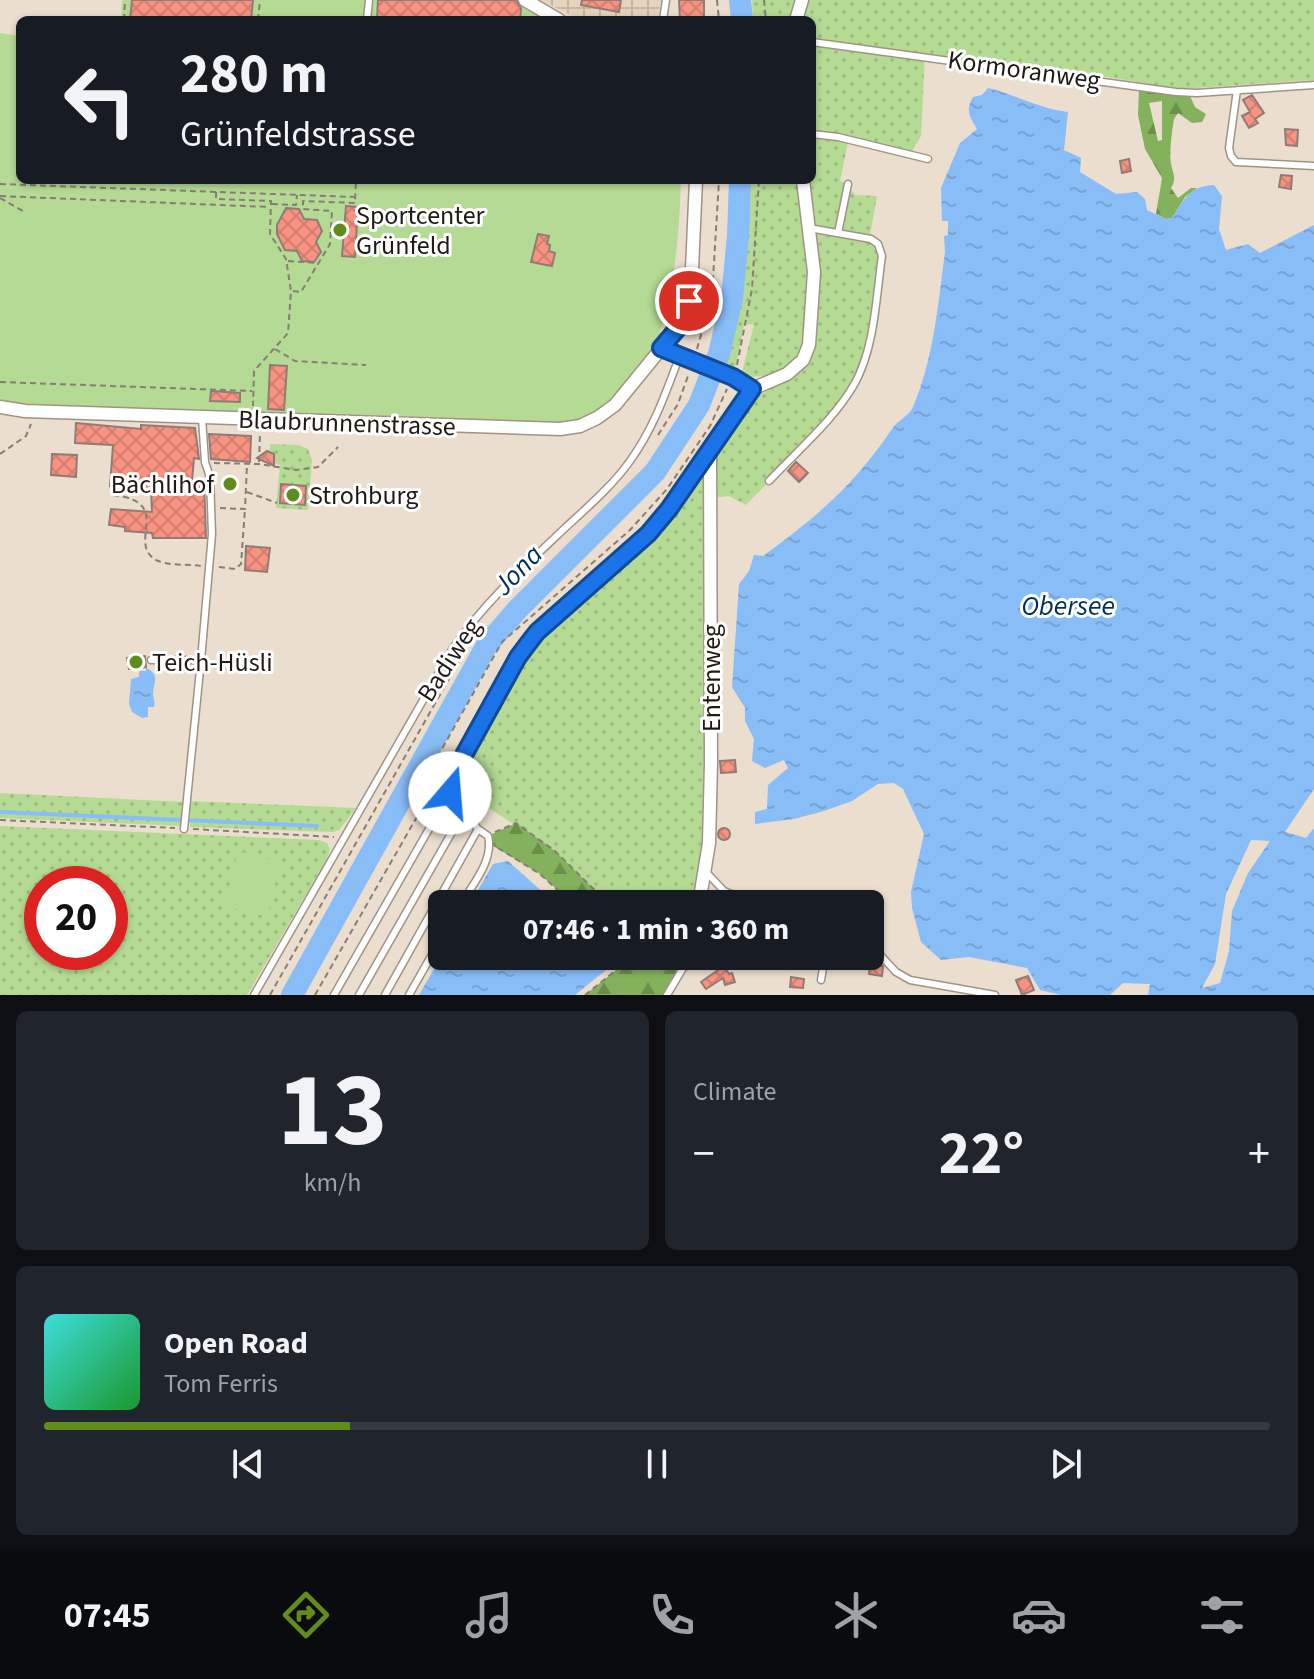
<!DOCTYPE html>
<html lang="en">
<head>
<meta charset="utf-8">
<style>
	:root { --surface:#171b24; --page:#20242c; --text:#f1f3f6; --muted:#9ea1a6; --line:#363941; --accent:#618c1b }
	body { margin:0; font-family:"Source Sans 3",sans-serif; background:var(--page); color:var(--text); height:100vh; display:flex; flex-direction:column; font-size:30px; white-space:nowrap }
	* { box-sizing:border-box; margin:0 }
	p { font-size:26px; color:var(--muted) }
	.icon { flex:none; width:44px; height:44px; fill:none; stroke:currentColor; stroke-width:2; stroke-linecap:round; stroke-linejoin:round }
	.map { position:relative; height:995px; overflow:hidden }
	.side { display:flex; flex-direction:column; gap:16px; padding:16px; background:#0d0f14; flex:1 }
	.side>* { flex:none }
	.guide { position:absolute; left:16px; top:16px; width:800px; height:168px; border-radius:12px; box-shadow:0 2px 6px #0004; background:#171b24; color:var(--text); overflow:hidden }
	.speed { position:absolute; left:24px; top:866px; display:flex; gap:16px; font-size:40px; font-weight:700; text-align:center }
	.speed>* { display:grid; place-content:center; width:104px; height:104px; border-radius:50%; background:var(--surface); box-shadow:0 2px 6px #0004; line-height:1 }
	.speed .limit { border:12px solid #d22; background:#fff; color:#111 }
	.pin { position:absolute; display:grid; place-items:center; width:68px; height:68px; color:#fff; margin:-34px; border:4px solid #fff; border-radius:50%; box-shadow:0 2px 8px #0007 }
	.me { position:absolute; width:88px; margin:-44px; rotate:18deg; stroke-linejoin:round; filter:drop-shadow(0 0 6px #0008) }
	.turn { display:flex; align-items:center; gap:28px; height:168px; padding:0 32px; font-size:36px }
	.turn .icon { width:104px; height:104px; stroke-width:2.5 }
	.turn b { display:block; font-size:56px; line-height:68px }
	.big { font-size:60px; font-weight:700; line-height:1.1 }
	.side .tile { flex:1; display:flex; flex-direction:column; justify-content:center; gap:12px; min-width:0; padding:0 28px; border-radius:12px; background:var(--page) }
	.side .dial { align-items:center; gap:0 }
	.dial b { font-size:104px; line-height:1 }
	.song { display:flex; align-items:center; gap:24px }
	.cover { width:96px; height:96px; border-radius:12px; background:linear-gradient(135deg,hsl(180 70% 55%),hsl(130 70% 35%)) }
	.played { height:8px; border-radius:4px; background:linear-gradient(90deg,var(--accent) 25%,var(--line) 25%) }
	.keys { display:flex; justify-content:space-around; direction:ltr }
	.heat { display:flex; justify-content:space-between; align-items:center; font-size:44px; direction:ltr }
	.side .tiles { flex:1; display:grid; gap:16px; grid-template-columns:1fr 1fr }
	.tile:last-child { grid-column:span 2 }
	.trip { position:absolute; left:428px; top:890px; width:456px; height:80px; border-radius:12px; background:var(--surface); box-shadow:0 2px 6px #0004; font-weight:700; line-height:80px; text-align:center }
	.dock { display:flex; height:128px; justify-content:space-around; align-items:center; background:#090b0e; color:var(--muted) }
	.dock .icon { width:56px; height:56px }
	.dock .selected { color:var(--accent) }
	.dock b { font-size:36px; color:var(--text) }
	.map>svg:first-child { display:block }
	.industrial { fill:url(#industrial-grid) }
	.grass { fill:url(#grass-dots); fill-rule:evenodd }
	.forest { fill:url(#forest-firs); fill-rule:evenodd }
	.pitch { fill:#b4da94 }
	.water { fill:url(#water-ripples); fill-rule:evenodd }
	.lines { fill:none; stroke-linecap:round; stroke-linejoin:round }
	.stream { stroke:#88bdf7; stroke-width:4 }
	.river { stroke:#88bdf7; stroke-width:22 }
	.building { fill:url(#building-cross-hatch); stroke:#907b77; stroke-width:2 }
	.service-casing { stroke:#a09384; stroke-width:9 }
	.minor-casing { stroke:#a09384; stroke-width:15 }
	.path { stroke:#877e73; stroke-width:2; stroke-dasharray:6 4; stroke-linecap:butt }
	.service { stroke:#fff; stroke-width:6 }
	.minor { stroke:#fff; stroke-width:12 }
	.route-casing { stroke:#114b97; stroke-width:20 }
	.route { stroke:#1a73e8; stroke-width:14 }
	.poi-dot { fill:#618c1b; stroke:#fff; stroke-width:3 }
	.labels { text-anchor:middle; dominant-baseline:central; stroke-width:6; stroke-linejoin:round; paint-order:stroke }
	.street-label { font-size:26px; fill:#1f1a15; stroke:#fff }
	.poi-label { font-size:26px; fill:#1f1a15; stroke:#fff; text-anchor:start }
	.water-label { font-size:28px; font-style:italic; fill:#002f5c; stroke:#fff }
</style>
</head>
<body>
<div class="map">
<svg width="1314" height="995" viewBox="0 0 1314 995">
	<defs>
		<pattern id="industrial-grid" width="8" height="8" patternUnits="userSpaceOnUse" patternTransform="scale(2)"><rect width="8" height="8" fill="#e6d3bd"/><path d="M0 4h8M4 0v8" fill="none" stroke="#c5b5a2"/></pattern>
		<pattern id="grass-dots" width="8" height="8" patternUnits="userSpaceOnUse" patternTransform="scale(2)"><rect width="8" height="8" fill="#b4da94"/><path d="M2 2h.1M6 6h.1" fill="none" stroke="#9aba7f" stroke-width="1.8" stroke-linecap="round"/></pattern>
		<pattern id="forest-firs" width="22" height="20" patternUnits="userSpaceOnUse" patternTransform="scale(2)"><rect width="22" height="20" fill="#84b15b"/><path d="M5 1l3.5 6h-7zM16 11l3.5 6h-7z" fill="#6b8f4a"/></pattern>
		<pattern id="water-ripples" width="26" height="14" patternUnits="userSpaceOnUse" patternTransform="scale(2)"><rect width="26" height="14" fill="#88bdf7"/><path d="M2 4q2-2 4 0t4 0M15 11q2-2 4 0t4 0" fill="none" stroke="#75a2d3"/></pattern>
		<pattern id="building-cross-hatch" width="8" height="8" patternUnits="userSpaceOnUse" patternTransform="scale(2)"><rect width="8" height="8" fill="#f89382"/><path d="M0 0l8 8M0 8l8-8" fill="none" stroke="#d47e6f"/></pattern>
	</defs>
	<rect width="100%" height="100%" fill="#ebdece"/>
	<!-- industrial -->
	<path class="industrial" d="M540 0H661L657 20H581Z"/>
	<!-- grass -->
	<path class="grass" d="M752 0H796L790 20H753Z
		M808 0H1314V80L1179 89 1073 71 925 54 921 136 912 151 849 138 840 181 845 183 855 195 877 196 870 235 878 244 882 256C876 297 875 343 856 381 835 422 779 470 746 505L729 496 711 498V763L699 904H609L555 851 489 808 456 775 523 657 536 641 640 547 754 398 798 373 812 355 820 278 808 180H812V20H801Z
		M748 180H797L808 264 809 288 803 349C792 372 764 379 741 376L754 325 744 324 736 366 730 370 724 369C738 306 744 244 748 180Z
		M270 444 298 445 308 449 312 460 308 510 276 508 280 465 269 461Z
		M0 793 184 802 181 826 0 818Z
		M190 801 356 808 339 830 333 832 190 827Z
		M0 826 319 840 327 843 330 849 327 859 247 995H0ZM42 884H110V952H42Z"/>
	<!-- forest -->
	<path class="forest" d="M1139 89 1190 96 1195 107 1206 114 1202 122 1192 123 1178 113 1174 119C1172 130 1169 154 1171 164 1173 174 1177 178 1171 188L1178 198 1191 188H1197L1185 197 1172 218 1166 219 1156 214 1162 178 1145 149 1138 115ZM1162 101V140L1158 141 1149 103Z
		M516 823 555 851 609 904H573L540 874 490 844 488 836Z
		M623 956H688L667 995H585L620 967Z"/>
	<!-- pitch -->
	<path class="pitch" d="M122 0H509L545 20H121Z
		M0 33 20 36V180H681C679 234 676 279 660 332L669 335C626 367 629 403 570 423L50 407 0 402Z
		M238 851 281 862 267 917 224 906Z"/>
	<!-- water -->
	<path class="water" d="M988 88C1016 95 1040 109 1068 112L1064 150 1081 158 1080 172 1116 194 1137 192 1145 199 1147 210 1166 219 1172 218C1184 199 1190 186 1214 185L1222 196 1219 229 1226 250 1248 244 1260 253 1314 225V789L1285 832 1306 838 1314 828V995H1148L1150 984 1123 983 1110 995H1061L1040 990 1027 968 969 957 941 960 921 942 912 908 911 892 924 834 903 789 894 783 878 784 852 801 824 811 794 819 755 824V812L767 809 768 785 788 768 784 760 765 768 752 761 754 739 745 721V708L732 687 739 584 749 571 754 555 763 556C818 516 854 485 892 429 898 420 909 416 913 407 934 358 938 304 945 252L944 236 948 235V221H942L941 188 960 143 977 129C970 117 965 111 973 97L982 95ZM1251 840 1270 841 1248 873 1232 911 1229 951 1220 983 1202 988 1215 964 1226 894Z
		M146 668C161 675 153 682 153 695 154 699 155 703 154 707H148V717L142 718 132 712 129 704 131 679 139 677V671H146Z
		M508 861 556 904H470L493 864Z
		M442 955 601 956 606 962V970L575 995H419Z"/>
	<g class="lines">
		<!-- stream -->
		<path class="stream" d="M0 812 317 826"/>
		<!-- river -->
		<path class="river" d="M740 0 742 20
			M292 995 487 645 517 610 655 472 699 405 719 354 732 298 738 236 740 180"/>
	</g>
	<!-- building -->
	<path class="building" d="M132 0H253L251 20H130Z
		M378 0H516L521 8 520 20H377Z
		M582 0H621L619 12 581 5Z
		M679 0H704V20H680Z
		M1252 95 1264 113 1255 119 1258 123 1249 128 1242 116 1250 112 1243 100Z
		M1285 129 1298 130 1297 146 1286 145Z
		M1129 159 1131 171 1122 173 1120 161Z
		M1281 175 1292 176 1291 189 1279 187Z
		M346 206 358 207 355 257 342 256Z
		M286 208 299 209 304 219 317 220 322 231 316 242 321 252 314 262 302 261 297 251 285 250 277 234V225Z
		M538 234 549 236 547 244 550 245 549 251 555 253 552 266 531 262Z
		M270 365 287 366 284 410 268 409Z
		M211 391 240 393V402L210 401Z
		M76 423 141 429V425L195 428 199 459 194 458 192 481H204L206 538H153L152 533 125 531V527L109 525 111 509 152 512 151 490 110 486 113 445 75 443Z
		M209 434 251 436 250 462 211 459Z
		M267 451 274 454V466L257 458Z
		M52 454 77 455 76 477 51 475Z
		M796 462 808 473 799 482 788 471Z
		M281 484 306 486 305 505 280 503Z
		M246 546 270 548 267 572 245 570Z
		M145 656 146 667 129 669 127 658Z
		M735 760 736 772 721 773 720 761Z
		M718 834a6 6 0 1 1 12 0a6 6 0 1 1-12 0Z
		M870 964 883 966 882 976 869 974Z
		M724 966 729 974 732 973 735 982 725 985 723 978 706 989 701 982Z
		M1028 976 1034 990 1022 995 1016 980Z
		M791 977 804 979 803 988 790 987Z"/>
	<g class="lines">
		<!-- service casing -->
		<g class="service-casing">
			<path id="service" d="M367 20 369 0
				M663 20 666 0
				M812 42 1176 92 1197 93 1314 85
				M1237 90 1229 148 1231 156 1236 162 1314 166
				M812 134 838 137 928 159
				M838 233 848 184
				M769 481C798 450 834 420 855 383 875 346 876 297 882 256L878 244 871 239 809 228
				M151 660H201L212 534 210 477 205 462 202 418
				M184 829 201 660
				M706 872 724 891 731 894 813 904
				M461 904C473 884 494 860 488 836L478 829
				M870 944 896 972 910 980 995 995
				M821 980 825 956
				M254 995 453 648C485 602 525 566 566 527 589 506 613 485 630 461 654 428 666 392 680 355
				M334 995 445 801 447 789
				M359 995 464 811
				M385 995 478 829 450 793 447 785
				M409 995 442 937
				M667 995 686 963"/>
		</g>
		<!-- minor casing -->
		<g class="minor-casing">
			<path id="minor" d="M525 0 559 20
				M796 20 802 0
				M661 348 733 377 752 389
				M0 407 25 411 560 429 580 426 597 418 615 405 678 328 691 291 696 180
				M447 785 518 657 537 632 648 534 669 509 752 389 787 374 803 360 809 345 814 272 803 180
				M699 904 709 843 711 763 710 450
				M686 963 688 956"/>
		</g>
		<!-- path -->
		<path class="path" d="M717 0 719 20
			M764 0 766 20
			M124 20 125 0
			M258 20 260 0
			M0 184 355 197
			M216 192V199L271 201 270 234 286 259 291 291 288 333 254 371 253 406
			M0 196 269 207
			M0 198 23 211
			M272 204 296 205 297 195
			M288 261 317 263
			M293 291 301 292 330 244 332 211 303 209V201L355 203 356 180
			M275 349 295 361 366 365
			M697 349 712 296 719 180
			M737 365 752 289 759 180
			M0 382 252 391
			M658 435 678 404 689 373
			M0 454 26 436 31 424
			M259 462 260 433
			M214 463 259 464 296 470 318 467 338 447
			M247 492 277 503
			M113 495C175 502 126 543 156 560 168 566 187 564 201 566
			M220 508 245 509 247 465
			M219 567 235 569 241 564 245 509
			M436 777 438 756 502 642 630 530 667 489 710 426 727 389
			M0 820 175 828
			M193 829 334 837
			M495 832 516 823 555 851 609 904
			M498 848 540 874 573 904
			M270 995 467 647
			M315 995 434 787
			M585 995 620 967 623 956"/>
		<!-- service -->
		<use href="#service" class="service"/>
		<!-- minor -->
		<use href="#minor" class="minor"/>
	</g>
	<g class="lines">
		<!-- route casing -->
		<g class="route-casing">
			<path id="route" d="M450 793 449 782 518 657 527 645 537 632 648 534 669 509 752 389 733 377 661 348 678 328 689 301"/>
		</g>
		<!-- route -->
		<use href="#route" class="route"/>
	</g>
	<!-- markers -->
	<g class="poi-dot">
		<circle cx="340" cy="230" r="8"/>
		<circle cx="230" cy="484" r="8"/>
		<circle cx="293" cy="495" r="8"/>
		<circle cx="136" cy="662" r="8"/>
	</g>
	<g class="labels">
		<!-- street labels -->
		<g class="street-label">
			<text transform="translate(1024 70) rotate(8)">Kormoranweg</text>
			<text transform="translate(347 423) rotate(2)">Blaubrunnenstrasse</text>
			<text transform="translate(449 660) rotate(-57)">Badiweg</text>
			<text transform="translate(711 678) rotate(-90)">Entenweg</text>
		</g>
		<!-- poi labels -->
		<g class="poi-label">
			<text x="356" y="215">Sportcenter<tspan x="356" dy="30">Grünfeld</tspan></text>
			<text x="214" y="484" text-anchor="end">Bächlihof</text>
			<text x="309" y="495">Strohburg</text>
			<text x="152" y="662">Teich-Hüsli</text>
		</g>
		<!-- water labels -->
		<g class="water-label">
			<text transform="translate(518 570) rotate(-46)">Jona</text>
			<text x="1068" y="606">Obersee</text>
		</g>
	</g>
</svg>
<div class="speed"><div class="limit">20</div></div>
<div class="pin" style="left:689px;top:301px;background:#d93025"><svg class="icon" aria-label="arrive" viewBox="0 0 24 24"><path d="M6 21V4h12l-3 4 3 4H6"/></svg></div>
<svg class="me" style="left:450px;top:793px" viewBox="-20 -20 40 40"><circle r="19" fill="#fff"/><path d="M0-13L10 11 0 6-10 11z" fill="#1a73e8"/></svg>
<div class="trip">07:46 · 1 min · 360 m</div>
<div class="guide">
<div class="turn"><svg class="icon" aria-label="left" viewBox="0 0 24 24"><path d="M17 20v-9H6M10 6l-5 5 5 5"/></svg><div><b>280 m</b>Grünfeldstrasse</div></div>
</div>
</div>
<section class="side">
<div class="tiles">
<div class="tile dial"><b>13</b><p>km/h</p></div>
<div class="tile"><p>Climate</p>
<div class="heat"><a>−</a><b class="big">22°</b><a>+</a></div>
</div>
<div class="tile">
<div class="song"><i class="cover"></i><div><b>Open Road</b><p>Tom Ferris</p></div></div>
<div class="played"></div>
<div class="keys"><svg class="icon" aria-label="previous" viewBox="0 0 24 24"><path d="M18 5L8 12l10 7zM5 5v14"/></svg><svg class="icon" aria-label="pause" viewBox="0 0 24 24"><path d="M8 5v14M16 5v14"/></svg><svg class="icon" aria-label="next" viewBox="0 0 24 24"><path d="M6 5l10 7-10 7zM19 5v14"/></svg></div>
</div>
</div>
</section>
<nav class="dock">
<b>07:45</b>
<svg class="icon selected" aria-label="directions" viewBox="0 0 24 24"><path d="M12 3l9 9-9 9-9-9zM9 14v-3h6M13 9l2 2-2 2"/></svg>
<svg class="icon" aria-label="music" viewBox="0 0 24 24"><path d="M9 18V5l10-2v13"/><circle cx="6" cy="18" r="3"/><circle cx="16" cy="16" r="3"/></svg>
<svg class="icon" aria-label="phone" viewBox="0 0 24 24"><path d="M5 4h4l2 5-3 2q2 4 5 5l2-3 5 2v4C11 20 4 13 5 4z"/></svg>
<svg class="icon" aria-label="climate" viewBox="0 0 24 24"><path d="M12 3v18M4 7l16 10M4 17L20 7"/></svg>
<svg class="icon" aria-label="car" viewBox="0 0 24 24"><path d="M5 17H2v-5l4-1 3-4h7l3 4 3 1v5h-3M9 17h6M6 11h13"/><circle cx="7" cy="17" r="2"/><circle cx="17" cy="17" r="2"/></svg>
<svg class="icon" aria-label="filters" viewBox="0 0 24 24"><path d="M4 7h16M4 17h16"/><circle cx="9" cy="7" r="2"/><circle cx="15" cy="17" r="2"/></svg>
</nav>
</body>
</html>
